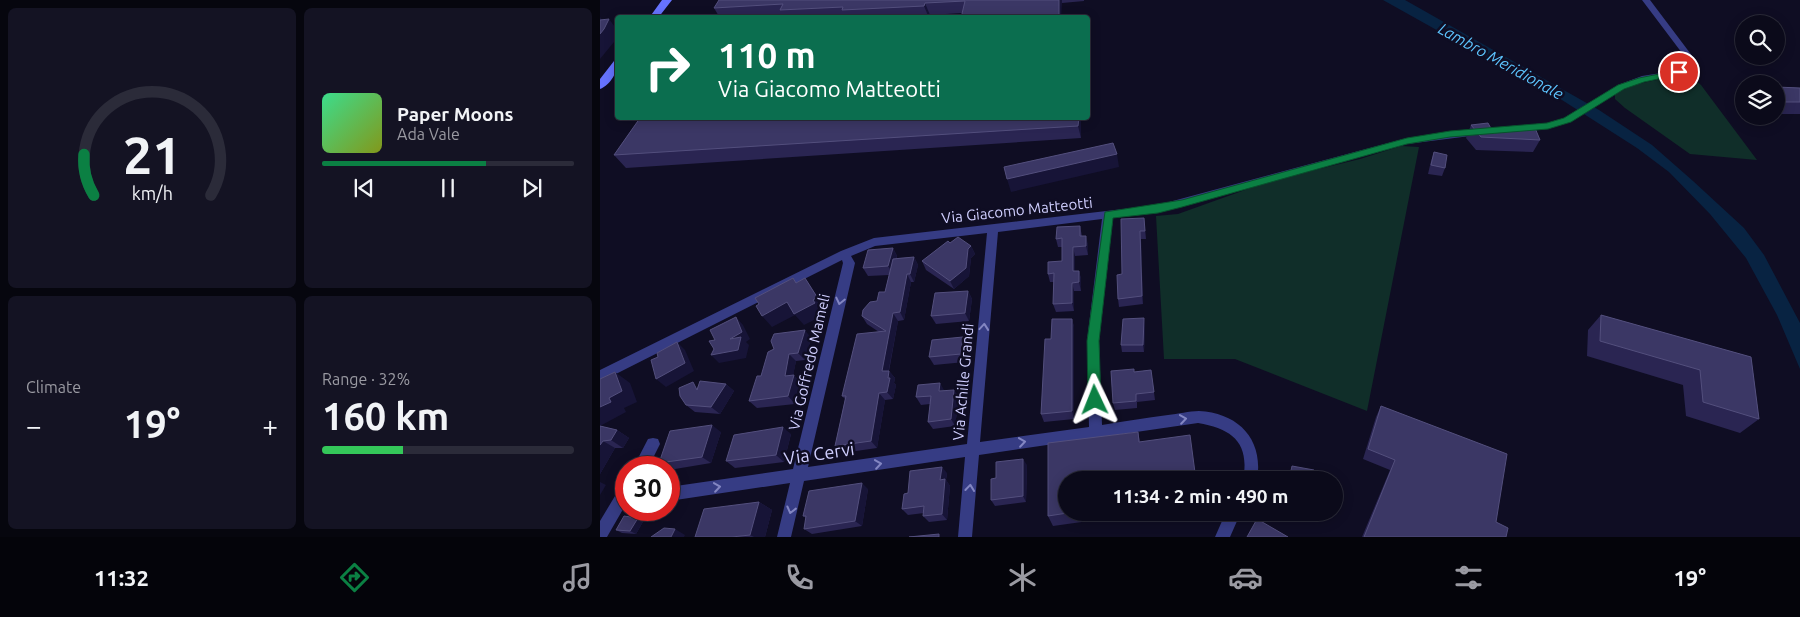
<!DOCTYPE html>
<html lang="en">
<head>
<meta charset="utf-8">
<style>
	:root { --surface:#0b0a1a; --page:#141323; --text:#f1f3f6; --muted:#9a9aa2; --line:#2b2b39; --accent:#0b8043 }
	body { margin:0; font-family:Ubuntu,sans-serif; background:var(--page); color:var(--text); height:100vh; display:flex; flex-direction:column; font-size:19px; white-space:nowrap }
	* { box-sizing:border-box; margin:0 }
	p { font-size:16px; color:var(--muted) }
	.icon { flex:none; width:28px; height:28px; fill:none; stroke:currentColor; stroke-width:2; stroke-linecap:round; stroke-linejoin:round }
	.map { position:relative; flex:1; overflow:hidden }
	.sheet { display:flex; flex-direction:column; gap:8px; padding:8px; background:#06060e; width:600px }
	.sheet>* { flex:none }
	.top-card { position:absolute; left:15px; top:15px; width:475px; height:105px; border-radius:5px; box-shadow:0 2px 12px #0003,0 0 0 1px var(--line); background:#0b6e4f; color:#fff; overflow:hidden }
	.fabs { position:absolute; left:1135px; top:15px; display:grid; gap:10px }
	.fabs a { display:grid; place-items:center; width:50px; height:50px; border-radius:50%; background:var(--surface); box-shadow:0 2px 12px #0003,0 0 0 1px var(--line); font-size:25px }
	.speed { position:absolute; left:15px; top:456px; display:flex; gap:10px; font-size:25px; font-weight:700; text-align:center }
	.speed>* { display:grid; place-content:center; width:65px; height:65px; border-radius:50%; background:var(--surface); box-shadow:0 2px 12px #0003,0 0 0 1px var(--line); line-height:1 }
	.speed .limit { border:8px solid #d22; background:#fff; color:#111 }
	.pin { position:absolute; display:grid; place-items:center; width:42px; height:42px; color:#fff; margin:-21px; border:2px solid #fff; border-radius:50%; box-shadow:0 1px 5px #0007 }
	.me { position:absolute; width:55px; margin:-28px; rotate:358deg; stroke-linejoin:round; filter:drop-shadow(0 0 4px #0008) }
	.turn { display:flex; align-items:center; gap:18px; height:105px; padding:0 20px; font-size:22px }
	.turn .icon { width:65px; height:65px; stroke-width:2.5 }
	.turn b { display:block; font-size:35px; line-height:42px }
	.big { font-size:38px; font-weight:600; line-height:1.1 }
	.sheet .tile { flex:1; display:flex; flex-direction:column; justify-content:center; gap:8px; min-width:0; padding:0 18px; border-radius:8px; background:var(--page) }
	.sheet .dial { align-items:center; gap:0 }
	.dial svg { height:130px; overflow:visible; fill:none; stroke:var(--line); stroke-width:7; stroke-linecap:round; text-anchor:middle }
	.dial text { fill:var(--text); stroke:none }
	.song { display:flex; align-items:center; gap:15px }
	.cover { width:60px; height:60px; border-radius:8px; background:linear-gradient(135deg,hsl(150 70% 55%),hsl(70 70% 35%)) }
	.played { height:5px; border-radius:2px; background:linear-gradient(90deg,var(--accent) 65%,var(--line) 65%) }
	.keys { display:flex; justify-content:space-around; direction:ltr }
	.heat { display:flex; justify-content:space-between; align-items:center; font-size:28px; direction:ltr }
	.charge { height:8px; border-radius:4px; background:linear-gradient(90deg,#34c759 32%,var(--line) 0) }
	.sheet .tiles { flex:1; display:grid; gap:8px; grid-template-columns:repeat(2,1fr) }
	.trip { position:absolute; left:458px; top:471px; width:285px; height:50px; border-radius:25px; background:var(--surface); box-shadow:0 2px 12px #0003,0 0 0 1px var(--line); font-weight:600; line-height:50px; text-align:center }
	.tab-bar { display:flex; height:80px; justify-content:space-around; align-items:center; background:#04040a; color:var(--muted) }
	.tab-bar .icon { width:35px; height:35px }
	.tab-bar .active { color:var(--accent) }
	.tab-bar b { font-size:22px; color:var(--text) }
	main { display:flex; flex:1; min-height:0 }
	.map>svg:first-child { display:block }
	.green { fill:#102e29 }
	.water { fill:#082342 }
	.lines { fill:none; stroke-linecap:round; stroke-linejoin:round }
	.minor { fill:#363c84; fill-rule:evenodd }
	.secondary { fill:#6673ff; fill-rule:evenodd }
	.wall { fill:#2a2552 }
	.shaded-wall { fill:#171437 }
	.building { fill:#3b3765; stroke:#534f7d }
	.oneway { stroke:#8386c2 }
	.route { fill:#0b8043; stroke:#07532c }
	.labels { text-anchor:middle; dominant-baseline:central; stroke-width:5; stroke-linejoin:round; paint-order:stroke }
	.street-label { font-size:15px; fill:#d0cfff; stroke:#0f0d23 }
	.water-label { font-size:16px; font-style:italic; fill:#5dc5ff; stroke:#0f0d23 }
	.near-street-label { font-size:18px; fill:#d0cfff; stroke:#0f0d23 }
</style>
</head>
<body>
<main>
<section class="sheet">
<div class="tiles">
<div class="tile dial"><svg viewBox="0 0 100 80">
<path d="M14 69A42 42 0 1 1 86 69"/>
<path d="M14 69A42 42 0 0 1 8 44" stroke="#0b8043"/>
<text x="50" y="56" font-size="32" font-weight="700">21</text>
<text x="50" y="72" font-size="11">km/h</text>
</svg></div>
<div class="tile">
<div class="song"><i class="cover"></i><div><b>Paper Moons</b><p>Ada Vale</p></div></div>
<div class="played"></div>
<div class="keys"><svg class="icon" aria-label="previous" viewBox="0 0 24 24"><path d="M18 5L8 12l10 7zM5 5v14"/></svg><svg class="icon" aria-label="pause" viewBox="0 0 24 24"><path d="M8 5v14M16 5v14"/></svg><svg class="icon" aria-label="next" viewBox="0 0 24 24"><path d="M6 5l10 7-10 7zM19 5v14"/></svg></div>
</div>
<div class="tile"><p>Climate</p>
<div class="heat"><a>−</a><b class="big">19°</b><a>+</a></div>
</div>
<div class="tile"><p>Range · 32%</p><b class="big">160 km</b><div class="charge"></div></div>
</div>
</section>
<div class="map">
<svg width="1200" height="537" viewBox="0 0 1200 537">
	<rect width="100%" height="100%" fill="#0f0d23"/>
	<!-- green -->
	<path class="green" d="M1080 75 1090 76 1101 85 1157 160 1090 154 1025 108 1015 99V93L1038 84Z
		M801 146 819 147 767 411 635 359H564L556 216 578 214 670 181 760 159Z"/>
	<!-- water -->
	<path class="water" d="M783 0H805L999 110 1052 145 1093 181 1144 228 1164 255 1200 323V369L1177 315 1146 258 1110 214 1069 172 1037 148 962 100Z"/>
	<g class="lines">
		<!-- minor -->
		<path class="minor" d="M1042 0H1050L1093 57 1096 68 1092 73 1044 81 1024 89 970 122 951 128 908 131V127L911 126 947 123 964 118 1018 85 1042 76 1086 69 1088 68 1085 57Z
			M883 129 888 132 886 134 807 144 558 213 513 218 499 341 502 425C524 421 546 418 568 415 578 414 589 411 599 411 639 413 664 440 657 480H643C650 443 633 429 598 423L379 455 372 537H358L365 457 204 481 191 537H177L190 483 69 501V487L193 469 243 263 242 260 0 382V370L241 251 274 238 558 205 807 138ZM502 219 487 341 489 427 380 442 398 232ZM387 233 367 444 208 467 255 263 251 256 275 246Z
			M53 438 58 439 60 444 48 468H33L48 439Z
			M26 484V504L7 537H0V521L21 486Z
			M626 512H641L630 537H615Z"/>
		<!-- secondary -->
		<path class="secondary" d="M62 0H72L58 18H49Z
			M18 60C18 71 11 85 0 89V79L14 61Z"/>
	</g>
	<!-- wall -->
	<path class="wall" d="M119 0H484V1L462 3 362 13 330 15 329 18H120L114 8Z
		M1176 87 1200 88V114H1176Z
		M40 118H481V138L26 168 14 155Z
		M871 125 892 131 894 128 940 140 933 152 876 150 866 138Z
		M834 152 845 168 842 176 828 174 831 161Z
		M544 218 546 239H541L543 304 519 307 518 299Z
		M480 226 482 236 488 244V255L475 256V271H479L481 279V291H474V311L456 312 453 304 454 282H450L448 274 462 261V247H458L456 239Z
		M350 243 371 246 375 254 371 258 369 276 354 289 326 270 322 261Z
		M293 248 297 256V258L314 257 318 265 314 282H311L304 320 298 321 289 371 295 378 294 383 296 385 293 399 285 400 277 448 242 453 235 446 245 399 242 396 279 332 267 324 262 316 277 301 285 292 289 275 268 276 263 268Z
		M368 291 372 299 369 321 336 324 331 316Z
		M1001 315 1151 357 1159 419 1140 433 1086 416 1083 385 987 356 988 330Z
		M472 319 474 327V419L444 422 441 414Z
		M545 326 544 352H522L521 345Z
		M363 337 367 345 365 362 334 365 329 357Z
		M211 338 205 360 196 361 193 375 201 383 195 404 157 408 149 401 174 349Z
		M551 370 555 400 537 402V408L515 410 513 403 534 372Z
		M126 384 134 391 120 414 95 412 86 405 98 386Z
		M344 391 359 397 355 426 333 429 328 422 330 404 321 405 316 397Z
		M781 406 896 522 906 537H762L790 470 763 459 776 417Z
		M0 426 17 430 29 438 23 448H15L0 474Z
		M121 432 111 463 69 470V468H66L59 463Z
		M538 432 540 441 466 512H546V513L453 526 448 516Z
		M191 434 184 462 135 468 126 461Z
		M427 465 426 502 395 506 391 500 396 478Z
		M347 473 346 480 350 486 347 520 329 522 323 516 324 513 308 515 302 509 308 493Z
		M268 489 262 526 212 534 204 529 206 518 203 516Z
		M159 502 172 510 165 537H95Z
		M38 518 44 520 36 534 22 533 16 530Z"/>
	<!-- shaded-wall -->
	<path class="shaded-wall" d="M459 0H462V3L461 18H459Z
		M325 3 330 15 329 18 324 6Z
		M0 17 6 25 9 19 18 31V33L14 42 0 59Z
		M479 118H481V138L478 126Z
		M517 154 519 167 411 192 407 179Z
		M540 231 541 239 543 304 542 296Z
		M486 236 488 244V255L486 246Z
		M371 246 375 254 371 258 369 276 354 289 350 281 368 249Z
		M473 247 475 256V279L473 271Z
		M293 248 297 256 293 274 288 266Z
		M314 257 318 265 314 282 310 274Z
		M479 271 481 279V291L479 282Z
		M307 274 311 282 304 320 300 312Z
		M205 278 226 309 222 311 224 315 204 325 195 315 172 327 162 316 187 302 213 300Z
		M472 283 474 291V311L472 303Z
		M368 291 372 299 369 321 365 313Z
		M293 313 298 321 287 379 282 371Z
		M136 317 143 325 150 339 146 342 149 345 146 358 119 363 111 355 130 339Z
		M544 318 545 326 544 352 543 345Z
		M472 319 474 327V419L472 411Z
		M205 330 211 338 205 360 198 353Z
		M363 337 367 345 365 362 361 354Z
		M77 342 85 350 94 371 66 387 56 379Z
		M189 354 196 361 192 382 194 375 201 383 195 404 188 396 185 376Z
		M289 371 295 378 294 383 296 385 293 399 287 392 288 378Z
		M15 372 30 383 37 402 24 408 26 412 0 426V407L9 398Z
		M340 383 344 390 339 391Z
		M126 384 134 391 120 414 111 407Z
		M354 390 359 397 355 426 351 419Z
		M279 393 285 400 277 448 271 441Z
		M112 425 121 432 111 463 102 457Z
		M183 427 191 434 184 462 176 455Z
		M17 430 29 438 23 448 11 440Z
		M3 441 15 448 0 474V445Z
		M423 459 427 465 426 502 423 496Z
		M342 467 347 473 346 480 350 486 347 520 342 514 340 480Z
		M0 482 6 485 0 495Z
		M262 483 268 489 262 526 255 521Z
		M159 502 172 510 165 537H154L150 535Z
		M38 518 44 520 36 534 30 531Z
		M75 529 85 535 84 537H71Z"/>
	<!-- building -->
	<path class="building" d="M119 0H459V18H361L365 1 325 3 324 6 242 10 243 7 180 10 183 4 114 8Z
		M9 19 4 29 0 34V20Z
		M1176 87 1200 88V102H1176Z
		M40 118H479L478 126 14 155Z
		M888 123 894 134V128H935L940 140 881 137 871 125Z
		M513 143 517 154 407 179 404 167Z
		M834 152 847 155 845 168 831 165Z
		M544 218 545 231H540L542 296 518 299 517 275 522 274 521 219Z
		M480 226V236H486V246L473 247V271H479V282L472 283V303L453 304 454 273 448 274V262L462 261V238L456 239 457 227Z
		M358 237 371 246 368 249 366 268 350 281 322 261 348 241 350 243Z
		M293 248 288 266 263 268 268 250Z
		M314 257 310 274H307L300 312 293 313 282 371H289L288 378H290L287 392 279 393 271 441 235 446 246 396H242L257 334 286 331 262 316 263 310 270 302 277 301 279 292H285L293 259Z
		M193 278 196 283 205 278 217 297 213 300 215 303 194 314 187 302 162 316 156 306 159 304 155 298Z
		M368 291 365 313 331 316 335 293Z
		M1001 315 1151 357 1159 419 1103 402 1100 370 1000 341Z
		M136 317 142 332 130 339 141 337 138 350 111 355 114 349 109 341 115 340 110 330Z
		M544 318 543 345H521L523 319Z
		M452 319H472V411L441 414 445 339H451Z
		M205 330 198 353 189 354 185 376 194 375 188 396 149 401 157 376H161L168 352 174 349 171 341 174 334Z
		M363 337 361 354 329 357 332 340Z
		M77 342 85 363 56 379 51 360 58 357 57 353Z
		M534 369V372L551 370 554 392 536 394V401L513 403 511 371Z
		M15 372 22 391 9 398 11 402 0 407V379Z
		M100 381 126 384 111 407 86 405 80 396 79 388 93 382 97 390Z
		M340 383 339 391 354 390 351 419 328 422 331 396 316 397 318 385Z
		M781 406 907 454 896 522 908 528 906 537H764L795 460 768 449Z
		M112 425 102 457 59 463 70 431Z
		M0 426 17 430 11 440 3 441 0 445Z
		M183 427 176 455 126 461 134 435Z
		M538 432 539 442 590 435 596 480H466V512H474L448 516V443Z
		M423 459V496L391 500V479L396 478V462Z
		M692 466 714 470V474L724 475V480H684V474L690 475Z
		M342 467 340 480 345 479 342 514 323 516 324 506 302 509 304 494 308 493 310 471Z
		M262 483 255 521 204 529 206 516H203L209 491Z
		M159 502 150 535 132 537H95L104 509Z
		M24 516 38 518 30 531 16 530Z
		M657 519 688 537H647Z
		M64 528 75 529 71 537H51Z
		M339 534V537H309Z"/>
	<!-- one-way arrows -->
	<defs><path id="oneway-chevron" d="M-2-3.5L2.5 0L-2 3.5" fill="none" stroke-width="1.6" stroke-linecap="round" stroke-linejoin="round" transform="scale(1.25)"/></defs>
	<g class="oneway">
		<use href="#oneway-chevron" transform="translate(240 301) rotate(103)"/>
		<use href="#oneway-chevron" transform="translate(384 327) rotate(-85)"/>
		<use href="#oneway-chevron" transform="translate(583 419) rotate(-8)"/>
		<use href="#oneway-chevron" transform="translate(422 442) rotate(-8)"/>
		<use href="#oneway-chevron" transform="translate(278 464) rotate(-8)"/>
		<use href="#oneway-chevron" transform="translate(117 487) rotate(-8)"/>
		<use href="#oneway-chevron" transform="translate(370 488) rotate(-84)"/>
		<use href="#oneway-chevron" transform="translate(191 510) rotate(104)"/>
	</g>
	<!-- route -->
	<path class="route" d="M1079 70 1083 72 1082 74 1044 82 1024 89 971 122 948 129 850 137 807 144 582 207 558 213 513 218 499 341 501 400 500 405 495 406 490 405 488 400 487 341 505 212 582 200 807 138 850 131 947 123 964 118 1018 85 1039 78Z"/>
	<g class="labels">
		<!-- street labels -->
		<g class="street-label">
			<text transform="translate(417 210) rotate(-6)">Via Giacomo Matteotti</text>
			<text transform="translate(209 362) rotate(-77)">Via Goffredo Mameli</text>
			<text transform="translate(363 382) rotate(-85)">Via Achille Grandi</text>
		</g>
		<!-- water labels -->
		<g class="water-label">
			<text transform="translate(901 61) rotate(29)">Lambro Meridionale</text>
		</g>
		<!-- near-street labels -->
		<g class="near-street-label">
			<text transform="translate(219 453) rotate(-8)">Via Cervi</text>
		</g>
	</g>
</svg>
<div class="fabs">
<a><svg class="icon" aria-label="search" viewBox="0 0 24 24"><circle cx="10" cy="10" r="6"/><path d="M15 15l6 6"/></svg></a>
<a><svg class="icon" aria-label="layers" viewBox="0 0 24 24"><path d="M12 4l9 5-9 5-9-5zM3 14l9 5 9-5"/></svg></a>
</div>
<div class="speed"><div class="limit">30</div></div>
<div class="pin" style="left:1079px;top:72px;background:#d93025"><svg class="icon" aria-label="arrive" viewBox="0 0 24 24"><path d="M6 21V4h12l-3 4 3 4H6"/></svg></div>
<svg class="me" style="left:495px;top:400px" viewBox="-20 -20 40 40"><path d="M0-17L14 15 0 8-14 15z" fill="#0b8043" stroke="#fff" stroke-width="4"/></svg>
<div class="trip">11:34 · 2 min · 490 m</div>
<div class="top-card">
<div class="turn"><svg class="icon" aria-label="right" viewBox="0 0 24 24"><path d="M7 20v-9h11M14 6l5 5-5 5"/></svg><div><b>110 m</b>Via Giacomo Matteotti</div></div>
</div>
</div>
</main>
<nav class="tab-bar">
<b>11:32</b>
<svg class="icon active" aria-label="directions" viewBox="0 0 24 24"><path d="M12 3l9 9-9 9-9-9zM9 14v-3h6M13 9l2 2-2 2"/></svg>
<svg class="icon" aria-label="music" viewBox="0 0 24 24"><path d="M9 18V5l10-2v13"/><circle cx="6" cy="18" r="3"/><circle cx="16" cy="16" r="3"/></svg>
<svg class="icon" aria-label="phone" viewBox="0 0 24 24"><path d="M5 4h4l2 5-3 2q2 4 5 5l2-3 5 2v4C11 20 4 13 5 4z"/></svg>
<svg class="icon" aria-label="climate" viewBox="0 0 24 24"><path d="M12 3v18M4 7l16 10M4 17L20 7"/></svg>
<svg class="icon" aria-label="car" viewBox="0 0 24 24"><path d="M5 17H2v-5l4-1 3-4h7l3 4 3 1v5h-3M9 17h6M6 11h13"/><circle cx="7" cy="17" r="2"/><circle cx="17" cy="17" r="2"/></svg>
<svg class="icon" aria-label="filters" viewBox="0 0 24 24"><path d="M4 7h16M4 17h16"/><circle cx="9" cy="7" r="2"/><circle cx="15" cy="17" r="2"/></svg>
<b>19°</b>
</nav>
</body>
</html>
